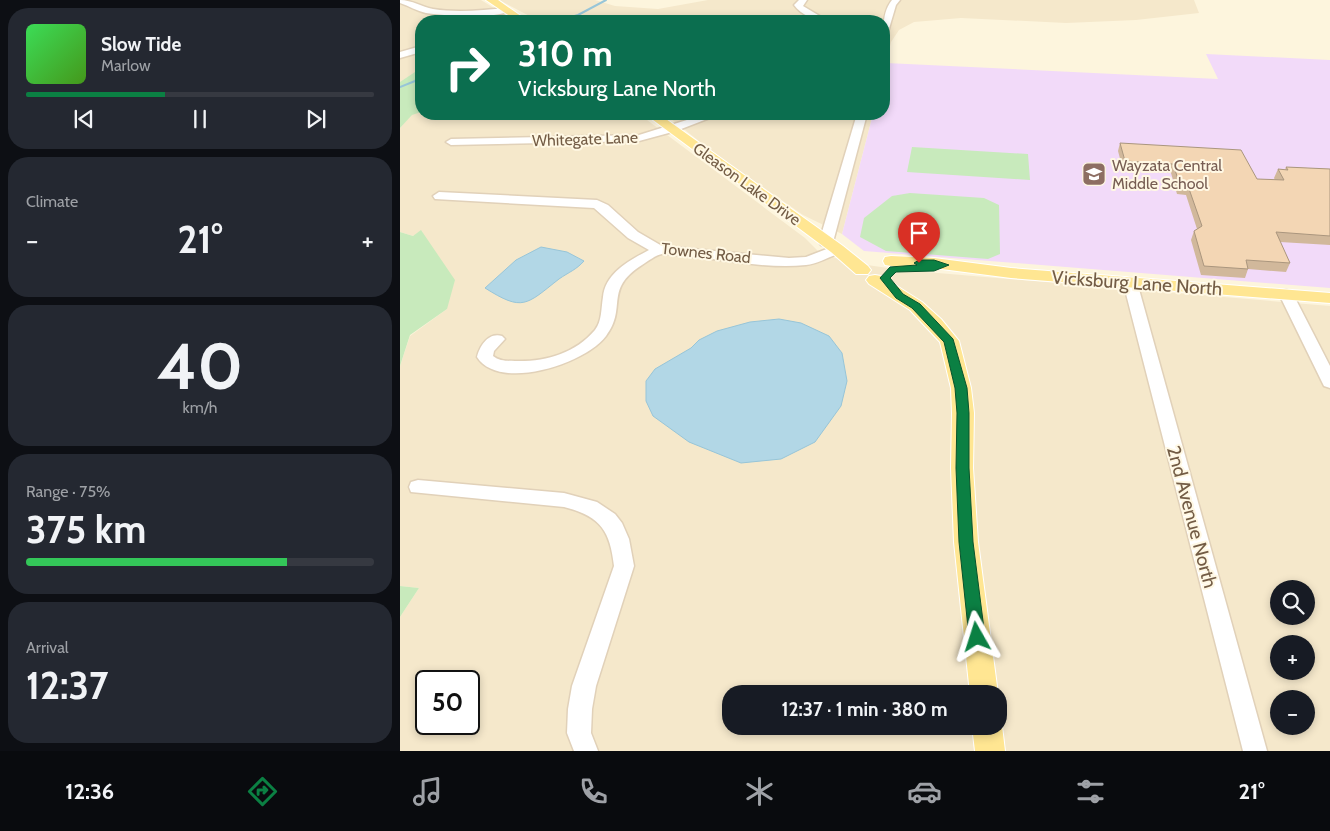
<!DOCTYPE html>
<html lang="en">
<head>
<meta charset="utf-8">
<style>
	:root { --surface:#171b24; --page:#242831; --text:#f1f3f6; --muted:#9ea1a6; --line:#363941; --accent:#0b8043 }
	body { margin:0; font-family:Cabin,sans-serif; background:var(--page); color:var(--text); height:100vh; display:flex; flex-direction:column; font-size:19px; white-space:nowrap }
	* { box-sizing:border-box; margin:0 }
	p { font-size:16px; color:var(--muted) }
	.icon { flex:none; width:28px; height:28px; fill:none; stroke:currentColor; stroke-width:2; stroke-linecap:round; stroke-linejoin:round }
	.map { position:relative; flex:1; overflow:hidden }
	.drawer { display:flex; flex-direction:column; gap:8px; padding:8px; background:#0d0f14; width:400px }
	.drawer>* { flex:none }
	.guide { position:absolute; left:15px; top:15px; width:475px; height:105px; border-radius:20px; box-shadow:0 2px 8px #0003; background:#0b6e4f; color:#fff; overflow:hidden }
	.fabs { position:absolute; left:870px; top:580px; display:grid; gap:10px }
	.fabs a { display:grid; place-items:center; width:45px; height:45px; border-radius:50%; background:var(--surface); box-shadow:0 2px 8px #0003; font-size:25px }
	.speed { position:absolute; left:15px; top:670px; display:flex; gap:10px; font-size:25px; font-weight:700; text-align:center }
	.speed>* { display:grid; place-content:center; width:65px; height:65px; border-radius:50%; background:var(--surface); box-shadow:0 2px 8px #0003; line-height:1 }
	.speed .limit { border:2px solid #111; border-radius:8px; background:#fff; color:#111 }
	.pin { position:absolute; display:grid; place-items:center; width:42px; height:42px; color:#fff; margin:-51px -21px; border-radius:50% 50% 50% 0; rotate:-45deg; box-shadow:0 0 5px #0007 }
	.pin .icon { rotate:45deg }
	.me { position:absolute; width:55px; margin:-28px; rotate:354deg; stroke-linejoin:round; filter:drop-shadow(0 0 4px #0008) }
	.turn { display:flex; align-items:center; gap:18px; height:105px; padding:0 20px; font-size:22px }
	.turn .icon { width:65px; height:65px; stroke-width:2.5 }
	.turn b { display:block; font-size:35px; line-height:42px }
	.big { font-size:38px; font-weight:700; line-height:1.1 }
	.drawer .card { flex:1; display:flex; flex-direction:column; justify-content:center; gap:8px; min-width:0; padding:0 18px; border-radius:20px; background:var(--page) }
	.drawer .dial { align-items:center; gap:0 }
	.dial b { font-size:65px; line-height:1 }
	.song { display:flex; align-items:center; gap:15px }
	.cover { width:60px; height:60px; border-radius:8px; background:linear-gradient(135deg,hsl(130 70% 55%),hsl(100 70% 35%)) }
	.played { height:5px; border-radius:2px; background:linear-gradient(90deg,var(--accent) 40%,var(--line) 40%) }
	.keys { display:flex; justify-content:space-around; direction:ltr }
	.heat { display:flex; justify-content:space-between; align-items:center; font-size:28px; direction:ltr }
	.charge { height:8px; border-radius:4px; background:linear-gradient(90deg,#34c759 75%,var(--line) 0) }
	.trip { position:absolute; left:322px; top:685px; width:285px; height:50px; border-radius:20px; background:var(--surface); box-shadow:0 2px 8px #0003; font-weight:700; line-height:50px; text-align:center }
	.dock { display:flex; height:80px; justify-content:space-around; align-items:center; background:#090b0e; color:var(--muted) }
	.dock .icon { width:35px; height:35px }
	.dock .on { color:var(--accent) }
	.dock b { font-size:22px; color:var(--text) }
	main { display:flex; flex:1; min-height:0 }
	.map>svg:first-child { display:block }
	.residential { fill:#f5e8cb; fill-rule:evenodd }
	.education { fill:#f2daf9 }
	.green { fill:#c8eabc }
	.water { fill:#b2d7e6; stroke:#97c5d8 }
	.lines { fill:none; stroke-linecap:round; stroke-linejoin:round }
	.stream { stroke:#97c5d8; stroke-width:2 }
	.minor-casing { stroke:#e1d1b9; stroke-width:3 }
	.major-casing { stroke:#fff; stroke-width:2 }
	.minor { fill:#fff; fill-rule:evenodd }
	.major { fill:#ffe692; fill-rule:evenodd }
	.wall { fill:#d1b89b }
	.building { fill:#f3d6b4; stroke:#aa967e }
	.route { fill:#0b8043; stroke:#07532c }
	.labels { text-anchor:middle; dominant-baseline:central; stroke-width:4; stroke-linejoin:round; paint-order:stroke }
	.far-street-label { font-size:16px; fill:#735c45; stroke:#fff8e4 }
	.far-education-label { font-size:16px; fill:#785e54; stroke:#fff8e4; text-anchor:start }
	.street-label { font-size:19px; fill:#735c45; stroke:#fff8e4 }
</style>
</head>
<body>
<main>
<section class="drawer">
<div class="card">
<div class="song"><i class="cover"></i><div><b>Slow Tide</b><p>Marlow</p></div></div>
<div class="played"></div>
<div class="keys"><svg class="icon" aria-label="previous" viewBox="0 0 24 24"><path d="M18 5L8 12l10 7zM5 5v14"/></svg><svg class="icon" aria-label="pause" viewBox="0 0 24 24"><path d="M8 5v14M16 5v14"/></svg><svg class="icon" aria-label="next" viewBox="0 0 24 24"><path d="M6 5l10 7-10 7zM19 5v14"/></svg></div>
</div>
<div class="card"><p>Climate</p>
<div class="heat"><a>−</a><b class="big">21°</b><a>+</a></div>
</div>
<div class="card dial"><b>40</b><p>km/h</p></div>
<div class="card"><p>Range · 75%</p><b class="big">375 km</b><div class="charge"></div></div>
<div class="card"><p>Arrival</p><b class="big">12:37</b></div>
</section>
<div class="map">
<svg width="930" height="751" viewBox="0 0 930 751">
	<rect width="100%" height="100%" fill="#fdf5dd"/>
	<!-- residential -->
	<path class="residential" d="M0 0H81L115 21H21V114H239L405 238 418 251 446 262 502 270 930 306V751H0V617L19 588 0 586V366L10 336 47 309 22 231 13 236 0 232V128L11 115 0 112ZM879 589H906V616H879ZM879 644H906V671H879ZM26 681H69V724H26ZM331 694H599V726H331ZM879 699H906V726H879Z
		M99 0H195L215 6 258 9 308 0H794L799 13 736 20 666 23 561 18 514 22 499 30 491 42 484 72V21H139Z
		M265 114H473L442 234 403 215 315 154Z"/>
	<!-- education -->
	<path class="education" d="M806 54 930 60V288L464 251 442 234 473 114H484V72L486 63 818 79Z"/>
	<!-- green -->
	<path class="green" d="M21 68V112L12 115 0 128V82Z
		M512 147 628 154 630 180 507 172Z
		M510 193 584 198 599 205 600 254 588 259 486 251 460 237 464 218 492 196Z
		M21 230 55 280 47 309 10 335 0 366V232L13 236Z
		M0 586 19 588 0 617Z"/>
	<!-- water -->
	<path class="water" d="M141 247 167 252 184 261C176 270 169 272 159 279 126 305 123 312 85 288L116 260Z
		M379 319 401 323 429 336 442 353 447 381 441 406 415 442 381 459 341 463 289 442 253 416 246 401V381L255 369 291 348 299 340 317 331 350 322Z"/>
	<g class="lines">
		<!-- stream -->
		<path class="stream" d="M157 21 178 15 206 0
			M0 87 15 81 21 74"/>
		<!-- minor casing -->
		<g class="minor-casing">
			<path id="minor" d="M0 0C12 0 22 7 33 9 58 13 83 10 107 8L111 10C99 19 42 16 26 13 17 11 9 6 0 3Z
				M399 0H407L403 6 428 21C416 21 401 15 394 5Z
				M492 0H500L496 5 488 32 484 35C483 22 484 10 492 0Z
				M21 46V52L0 58V52Z
				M306 114H320L276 131 239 141 51 145 46 142 51 139 239 135Z
				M457 114H467L433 242 431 245H421L419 242Z
				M39 192 197 200 208 205 238 232 262 246 389 258 406 257 437 245 444 249 442 252C431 256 418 264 406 265 371 269 332 261 296 257 286 257 273 253 262 254 256 255 248 261 242 265 203 290 228 307 206 336 185 364 99 392 77 357 80 345 89 332 102 336L105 339 94 351 93 356C99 361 107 361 115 361 144 362 175 354 195 330 202 321 201 309 203 297 205 273 230 260 249 250L228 238 194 208 35 199 33 196Z
				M730 278 735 279 737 282 867 751H843L723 282 725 279Z
				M886 290 891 291 893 294 930 366V388L924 386 922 382 879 294 881 291Z
				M18 480 164 493 197 502 215 514 222 523 229 539 234 566 196 686 192 709 191 733 198 751H174L167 733 168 709 172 686 214 566C210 530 200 516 164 507L11 492 9 487 11 482Z"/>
		</g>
		<!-- major casing -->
		<g class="major-casing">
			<path id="major" d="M86 0H98L128 21H117Z
				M245 114H259L443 246 468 266 471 270 468 274H456L431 252Z
				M491 256 534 258 611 268 930 293V303L611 278 534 268H504L485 265 483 261 485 257Z
				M475 275 481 276 522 302 541 319 559 341 571 388 574 413 573 468 578 542 598 694H570L554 542 551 468 552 413 551 388 540 342 510 310 469 284 466 280 469 276Z
				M599 719 602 726 605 751H575L572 726H599Z"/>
		</g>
		<!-- minor -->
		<use href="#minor" class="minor"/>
		<!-- major -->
		<use href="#major" class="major"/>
	</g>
	<!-- wall -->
	<path class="wall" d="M720 143 857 179 875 180 874 178 878 169 885 170 886 167 930 169V245L880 242 890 263 886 272 848 269 845 278 801 275 791 240 794 231 797 229 786 195 777 194 771 173 723 170 718 151Z"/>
	<!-- building -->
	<path class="building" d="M720 143 841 150 857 179 884 180 878 169 888 170 886 167 930 169V236L876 232 890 263 846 260 848 269 804 266 794 231 802 226 788 186 780 185 773 164 725 161Z"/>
	<!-- route -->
	<path class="route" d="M519 260H534L549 265 534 271 496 272 490 278 503 294 520 304 553 339 567 388 569 413V468L573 542 585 637 583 642 577 644 572 642 569 637 559 542 556 468 557 413 555 388 544 342 512 308 496 298 480 278 490 267 517 265 514 263Z"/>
	<!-- icons -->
	<defs>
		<g id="school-square" transform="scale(1.25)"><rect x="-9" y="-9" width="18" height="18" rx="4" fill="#8d6e63" stroke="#fff8e4"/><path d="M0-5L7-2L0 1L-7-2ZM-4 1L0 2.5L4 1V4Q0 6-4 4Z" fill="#fff"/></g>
	</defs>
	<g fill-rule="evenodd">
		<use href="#school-square" x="694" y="174"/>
	</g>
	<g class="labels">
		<!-- far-street labels -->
		<g class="far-street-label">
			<text transform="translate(185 139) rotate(-2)">Whitegate Lane</text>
			<text transform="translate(347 184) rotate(36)">Gleason Lake Drive</text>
			<text transform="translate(306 253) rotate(6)">Townes Road</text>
		</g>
		<!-- far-education labels -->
		<g class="far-education-label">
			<text x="712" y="165">Wayzata Central<tspan x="712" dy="18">Middle School</tspan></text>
		</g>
		<!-- street labels -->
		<g class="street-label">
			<text transform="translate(737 283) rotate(4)">Vicksburg Lane North</text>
			<text transform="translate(792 517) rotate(75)">2nd Avenue North</text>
		</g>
	</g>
</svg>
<div class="fabs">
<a><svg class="icon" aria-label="search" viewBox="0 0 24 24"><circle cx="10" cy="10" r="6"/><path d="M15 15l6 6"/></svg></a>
<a>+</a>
<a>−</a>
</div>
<div class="speed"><div class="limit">50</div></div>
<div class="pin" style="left:519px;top:263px;background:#d93025"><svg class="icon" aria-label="arrive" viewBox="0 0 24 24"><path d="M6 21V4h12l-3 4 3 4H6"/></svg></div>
<svg class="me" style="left:577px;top:637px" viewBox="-20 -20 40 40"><path d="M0-17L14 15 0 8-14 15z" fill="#0b8043" stroke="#fff" stroke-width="4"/></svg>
<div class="trip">12:37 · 1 min · 380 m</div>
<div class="guide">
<div class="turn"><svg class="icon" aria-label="right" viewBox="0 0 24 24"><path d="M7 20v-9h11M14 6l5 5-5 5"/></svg><div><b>310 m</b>Vicksburg Lane North</div></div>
</div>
</div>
</main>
<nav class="dock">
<b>12:36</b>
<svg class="icon on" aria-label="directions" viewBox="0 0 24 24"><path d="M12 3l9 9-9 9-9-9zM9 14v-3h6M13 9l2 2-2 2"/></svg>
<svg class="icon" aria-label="music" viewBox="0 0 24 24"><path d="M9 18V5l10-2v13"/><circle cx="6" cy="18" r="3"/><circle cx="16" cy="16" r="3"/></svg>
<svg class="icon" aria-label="phone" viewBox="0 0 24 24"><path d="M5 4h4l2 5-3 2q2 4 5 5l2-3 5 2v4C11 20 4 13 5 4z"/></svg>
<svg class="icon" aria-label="climate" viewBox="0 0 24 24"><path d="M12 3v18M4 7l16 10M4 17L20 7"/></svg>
<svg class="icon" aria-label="car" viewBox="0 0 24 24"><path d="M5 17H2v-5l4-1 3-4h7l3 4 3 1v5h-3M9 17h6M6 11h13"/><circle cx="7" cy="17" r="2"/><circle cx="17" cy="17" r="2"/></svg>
<svg class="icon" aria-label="filters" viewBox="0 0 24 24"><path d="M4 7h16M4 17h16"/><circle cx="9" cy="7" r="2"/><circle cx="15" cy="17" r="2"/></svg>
<b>21°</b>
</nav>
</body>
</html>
